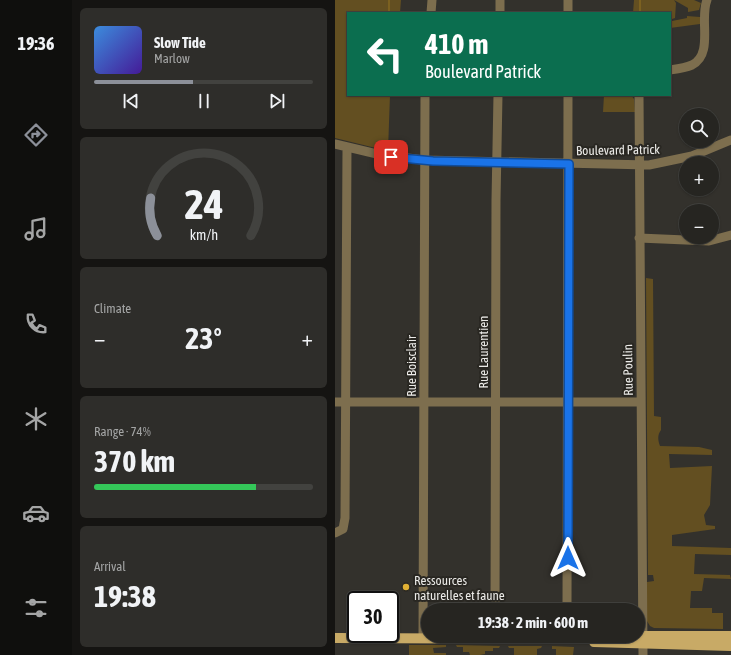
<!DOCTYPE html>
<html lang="en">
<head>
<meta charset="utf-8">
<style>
	:root { --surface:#262521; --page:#2e2d2a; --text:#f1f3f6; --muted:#a4a5a5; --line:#42423f; --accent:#8c9099 }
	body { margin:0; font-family:"Asap Condensed",sans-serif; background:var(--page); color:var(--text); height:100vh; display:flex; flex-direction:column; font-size:15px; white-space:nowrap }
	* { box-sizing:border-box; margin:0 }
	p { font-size:13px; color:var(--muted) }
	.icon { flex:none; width:22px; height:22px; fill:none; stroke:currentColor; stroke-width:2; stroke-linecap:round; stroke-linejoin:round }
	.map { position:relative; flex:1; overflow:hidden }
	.drawer { display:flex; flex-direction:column; gap:8px; padding:8px; background:#151412; width:263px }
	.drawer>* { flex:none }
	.top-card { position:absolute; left:12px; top:12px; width:324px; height:84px; border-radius:0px; box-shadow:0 1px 3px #0004,0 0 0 1px var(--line); background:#0b6e4f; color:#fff; overflow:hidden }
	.controls { position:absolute; left:344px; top:108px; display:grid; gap:8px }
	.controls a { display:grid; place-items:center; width:40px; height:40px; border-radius:50%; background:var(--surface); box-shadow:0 1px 3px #0004,0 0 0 1px var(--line); font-size:20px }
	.speed { position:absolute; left:12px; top:591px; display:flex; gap:8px; font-size:20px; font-weight:700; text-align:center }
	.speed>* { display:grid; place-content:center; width:52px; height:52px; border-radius:50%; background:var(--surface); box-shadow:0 1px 3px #0004,0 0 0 1px var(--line); line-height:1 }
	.speed .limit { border:2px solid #111; border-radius:6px; background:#fff; color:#111 }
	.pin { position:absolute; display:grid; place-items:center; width:34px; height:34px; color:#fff; margin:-17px; border-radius:8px; box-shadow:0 2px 6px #0006 }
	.me { position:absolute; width:44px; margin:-22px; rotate:0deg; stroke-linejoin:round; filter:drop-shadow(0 0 3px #0008) }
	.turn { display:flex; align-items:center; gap:14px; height:84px; padding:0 12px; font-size:18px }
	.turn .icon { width:52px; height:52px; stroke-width:2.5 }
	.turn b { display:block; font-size:28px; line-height:34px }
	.big { font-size:30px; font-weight:700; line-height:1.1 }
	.drawer .card { flex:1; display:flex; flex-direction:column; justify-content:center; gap:6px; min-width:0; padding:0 14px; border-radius:6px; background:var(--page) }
	.drawer .dial { align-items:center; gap:0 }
	.dial svg { height:104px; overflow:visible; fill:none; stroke:var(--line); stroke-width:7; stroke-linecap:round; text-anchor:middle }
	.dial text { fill:var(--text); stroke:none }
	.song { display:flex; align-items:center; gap:12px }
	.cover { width:48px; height:48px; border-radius:6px; background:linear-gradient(135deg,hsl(210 70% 55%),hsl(260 70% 35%)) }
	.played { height:4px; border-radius:2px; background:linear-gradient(90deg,var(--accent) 45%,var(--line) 45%) }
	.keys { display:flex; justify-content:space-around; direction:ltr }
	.heat { display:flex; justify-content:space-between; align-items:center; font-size:22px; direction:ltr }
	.charge { height:6px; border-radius:3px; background:linear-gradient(90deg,#34c759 74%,var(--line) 0) }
	.trip { position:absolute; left:86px; top:603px; width:224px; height:40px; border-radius:20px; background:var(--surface); box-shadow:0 1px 3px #0004,0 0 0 1px var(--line); font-weight:700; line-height:40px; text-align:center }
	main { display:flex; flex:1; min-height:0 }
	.dock { display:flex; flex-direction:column; width:72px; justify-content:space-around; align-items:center; background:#0f0f0d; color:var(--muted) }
	.dock .icon { width:28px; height:28px }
	.dock .selected { color:var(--accent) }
	.dock b { font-size:18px; color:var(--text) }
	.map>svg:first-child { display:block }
	.green { fill:#634f21 }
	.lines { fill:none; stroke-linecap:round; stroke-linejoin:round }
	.stream { stroke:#7c6120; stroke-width:2 }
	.minor { stroke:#7d6e4e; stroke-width:9 }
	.major { stroke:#c8aa66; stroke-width:10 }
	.route-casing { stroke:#114b97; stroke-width:10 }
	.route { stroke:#1a73e8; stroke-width:7 }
	.poi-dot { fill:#e0b034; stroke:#292722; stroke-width:1.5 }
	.labels { text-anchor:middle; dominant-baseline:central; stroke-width:4; stroke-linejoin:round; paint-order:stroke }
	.street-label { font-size:13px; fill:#ebeae7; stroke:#292722 }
	.poi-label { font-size:13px; fill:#ebeae7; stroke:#292722; text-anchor:start }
</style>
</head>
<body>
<main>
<nav class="dock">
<b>19:36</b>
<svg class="icon selected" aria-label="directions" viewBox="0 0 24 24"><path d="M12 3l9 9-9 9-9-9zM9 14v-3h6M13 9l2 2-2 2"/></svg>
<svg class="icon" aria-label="music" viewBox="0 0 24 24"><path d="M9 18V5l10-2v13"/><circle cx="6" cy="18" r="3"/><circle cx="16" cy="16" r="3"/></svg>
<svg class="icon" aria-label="phone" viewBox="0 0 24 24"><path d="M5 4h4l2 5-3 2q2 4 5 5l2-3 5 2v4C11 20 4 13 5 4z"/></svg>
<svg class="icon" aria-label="climate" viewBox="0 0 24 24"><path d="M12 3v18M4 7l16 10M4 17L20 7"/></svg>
<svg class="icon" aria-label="car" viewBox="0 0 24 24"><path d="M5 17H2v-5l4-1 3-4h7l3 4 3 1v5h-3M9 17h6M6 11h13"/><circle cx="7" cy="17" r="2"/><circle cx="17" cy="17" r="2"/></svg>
<svg class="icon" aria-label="filters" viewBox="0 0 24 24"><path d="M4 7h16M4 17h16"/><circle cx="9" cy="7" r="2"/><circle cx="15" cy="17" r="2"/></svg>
</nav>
<section class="drawer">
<div class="card">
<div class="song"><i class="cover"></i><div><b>Slow Tide</b><p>Marlow</p></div></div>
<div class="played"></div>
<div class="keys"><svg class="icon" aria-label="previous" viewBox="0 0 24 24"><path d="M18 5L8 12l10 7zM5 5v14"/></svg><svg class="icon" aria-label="pause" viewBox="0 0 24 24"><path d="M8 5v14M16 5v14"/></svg><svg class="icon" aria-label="next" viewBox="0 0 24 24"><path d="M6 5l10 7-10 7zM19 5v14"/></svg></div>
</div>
<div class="card dial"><svg viewBox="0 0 100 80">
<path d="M14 69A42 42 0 1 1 86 69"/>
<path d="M14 69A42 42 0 0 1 9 40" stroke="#8c9099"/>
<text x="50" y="56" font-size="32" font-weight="700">24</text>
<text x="50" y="72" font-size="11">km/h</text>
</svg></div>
<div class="card"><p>Climate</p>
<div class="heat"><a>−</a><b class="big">23°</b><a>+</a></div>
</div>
<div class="card"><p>Range · 74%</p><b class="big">370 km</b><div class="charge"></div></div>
<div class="card"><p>Arrival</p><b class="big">19:38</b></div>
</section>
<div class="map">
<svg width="396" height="655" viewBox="0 0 396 655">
	<rect width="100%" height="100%" fill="#33312c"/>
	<!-- green -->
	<path class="green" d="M0 0H66L65 13H13V95H55L53 151 0 138Z
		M299 0H339L341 3 340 18 337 19V21L352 18V16L365 17V24L335 28V13H298Z
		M339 0H359L366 3 364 10 353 12V8Z
		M269 95H296L299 99 300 112H268Z
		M311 278 318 279 319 416 326 417V430C322 435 323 441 325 446L364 447 377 450V455L334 454 335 468 377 466 375 505 369 515 371 525 380 526V529L337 535V546L396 548V555L360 554 359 574 395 575 396 579 369 578 367 591H356L355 608H377V613H388V629L319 628 315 626 312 621V582L319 581 318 575H313Z
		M74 645H111V647L98 648 99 653H111V655H74Z
		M121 645 165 646 164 648H158V651H150V654L145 655H135L134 652H128V647H122Z
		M173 646H207L206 648 202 649V655H179V648H174Z
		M217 646 239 647 238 655H221V649H217Z"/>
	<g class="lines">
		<!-- stream -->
		<path class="stream" d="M54 13V0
			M305 13V0"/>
		<!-- minor -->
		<path class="minor" d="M233 0V13
			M96 13 97 0
			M165 13V0
			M335 70C342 69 350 68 357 65 379 54 364 19 372 0
			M304 95 308 655
			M0 144 42 154 89 160 314 165 357 156 396 140
			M304 238 374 241 396 235
			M0 402H306
			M0 533 8 529 10 518 12 147
			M160 610 161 200 163 95
			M232 610 233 95
			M88 638 90 95"/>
		<!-- major -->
		<path class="major" d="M303 636H396
			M0 638 231 639 271 636
			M259 642 396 646"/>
	</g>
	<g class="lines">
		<!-- route casing -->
		<g class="route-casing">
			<path id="route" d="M56 157 98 161 234 164 233 558"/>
		</g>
		<!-- route -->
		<use href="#route" class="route"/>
	</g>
	<!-- markers -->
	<circle class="poi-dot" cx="71" cy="587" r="4"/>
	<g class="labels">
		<!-- street labels -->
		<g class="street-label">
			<text transform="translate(283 150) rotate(-1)">Boulevard Patrick</text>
			<text transform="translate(148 352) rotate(-90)">Rue Laurentien</text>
			<text transform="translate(76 366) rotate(-90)">Rue Boisclair</text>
			<text transform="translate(293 370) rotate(-91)">Rue Poulin</text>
		</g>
		<!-- poi labels -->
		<g class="poi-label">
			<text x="79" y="580">Ressources<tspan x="79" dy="15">naturelles et faune</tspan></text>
		</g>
	</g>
</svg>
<div class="controls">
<a><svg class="icon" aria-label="search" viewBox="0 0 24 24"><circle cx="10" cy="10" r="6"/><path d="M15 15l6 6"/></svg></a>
<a>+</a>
<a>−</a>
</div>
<div class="speed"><div class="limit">30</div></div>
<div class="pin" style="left:56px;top:157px;background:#d93025"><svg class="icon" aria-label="arrive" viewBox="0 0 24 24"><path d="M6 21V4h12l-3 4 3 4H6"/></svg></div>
<svg class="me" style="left:233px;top:558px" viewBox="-20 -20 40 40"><path d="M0-17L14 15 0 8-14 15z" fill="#1a73e8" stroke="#fff" stroke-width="4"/></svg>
<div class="trip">19:38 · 2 min · 600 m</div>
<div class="top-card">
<div class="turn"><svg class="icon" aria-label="left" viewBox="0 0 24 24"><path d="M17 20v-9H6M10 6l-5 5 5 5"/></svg><div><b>410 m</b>Boulevard Patrick</div></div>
</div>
</div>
</main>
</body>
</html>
